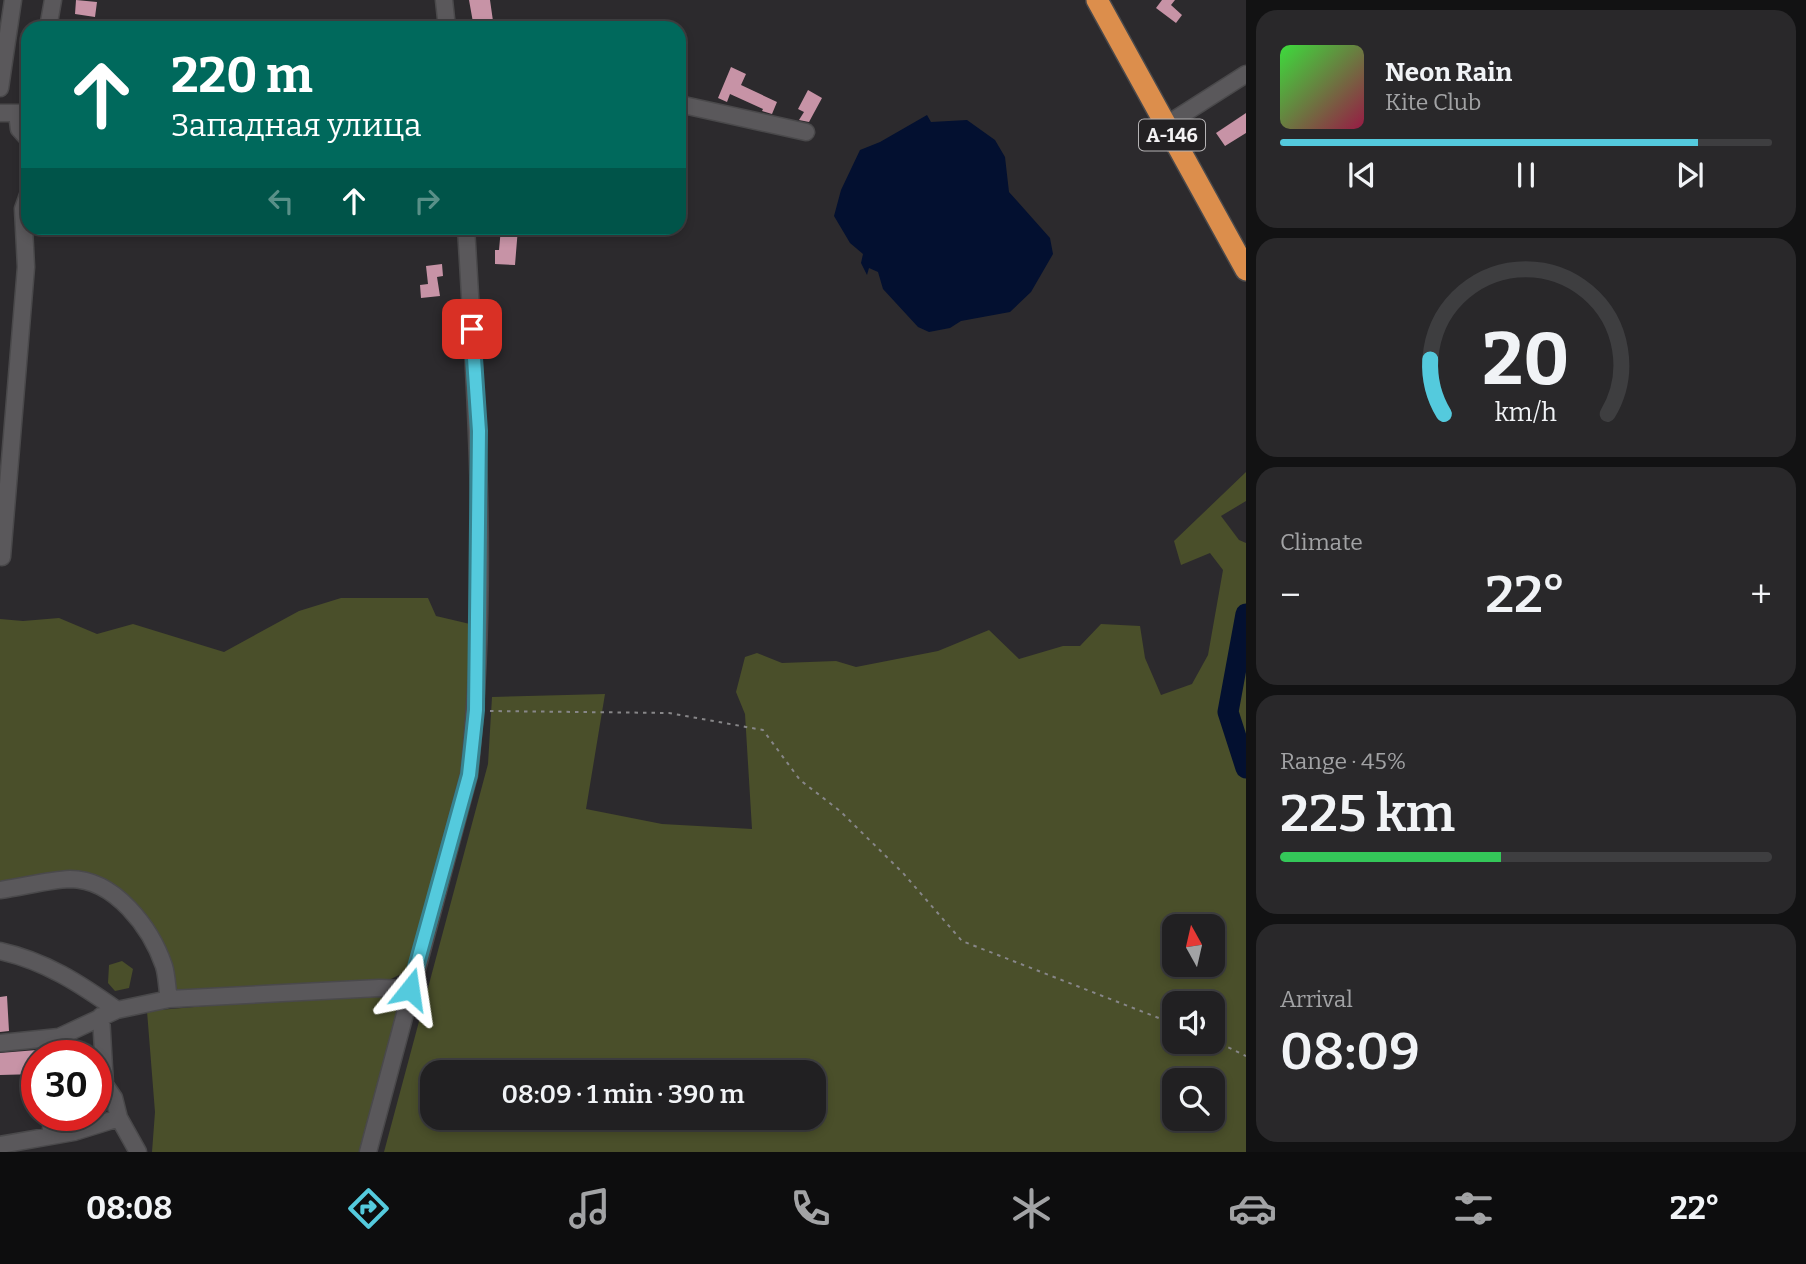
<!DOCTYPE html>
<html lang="en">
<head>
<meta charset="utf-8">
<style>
	:root { --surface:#212022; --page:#29282a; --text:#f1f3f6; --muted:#a2a3a5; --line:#3e3e40; --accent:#54cadd }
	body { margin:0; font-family:Bitter,serif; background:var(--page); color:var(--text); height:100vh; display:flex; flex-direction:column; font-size:26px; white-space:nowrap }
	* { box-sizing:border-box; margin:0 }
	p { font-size:23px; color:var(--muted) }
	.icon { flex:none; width:38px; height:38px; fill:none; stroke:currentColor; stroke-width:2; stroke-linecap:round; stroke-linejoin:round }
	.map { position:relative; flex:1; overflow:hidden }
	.drawer { display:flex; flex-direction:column; gap:10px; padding:10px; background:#121213; width:560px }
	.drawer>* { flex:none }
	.guide { position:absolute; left:21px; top:21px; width:665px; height:214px; border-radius:21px; box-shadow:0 4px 10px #0003,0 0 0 2px var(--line); background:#00695c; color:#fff; overflow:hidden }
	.needle { width:46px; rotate:352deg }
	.buttons { position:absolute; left:1162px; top:914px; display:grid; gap:14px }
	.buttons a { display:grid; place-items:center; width:63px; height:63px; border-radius:14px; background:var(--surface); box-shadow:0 4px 10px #0003,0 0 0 2px var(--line); font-size:35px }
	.speed { position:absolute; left:21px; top:1040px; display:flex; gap:14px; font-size:35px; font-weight:700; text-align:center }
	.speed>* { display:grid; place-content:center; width:91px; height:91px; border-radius:50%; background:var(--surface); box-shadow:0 4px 10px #0003,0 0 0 2px var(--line); line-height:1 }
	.speed .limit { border:10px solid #d22; background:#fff; color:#111 }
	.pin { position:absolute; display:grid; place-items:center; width:60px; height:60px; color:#fff; margin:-30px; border-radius:14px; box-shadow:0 4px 10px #0006 }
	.me { position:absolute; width:77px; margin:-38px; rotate:15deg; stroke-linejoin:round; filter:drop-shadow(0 0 5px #0008) }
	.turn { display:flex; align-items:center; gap:24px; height:147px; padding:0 35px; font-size:32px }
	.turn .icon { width:91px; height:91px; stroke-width:2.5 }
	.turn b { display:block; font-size:49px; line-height:60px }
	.lanes { display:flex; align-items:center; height:66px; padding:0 35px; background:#0003; justify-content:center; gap:35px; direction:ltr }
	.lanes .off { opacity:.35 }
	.big { font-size:52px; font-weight:600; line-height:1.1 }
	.drawer .widget { flex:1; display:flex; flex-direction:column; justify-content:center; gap:10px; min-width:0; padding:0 24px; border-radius:21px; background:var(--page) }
	.drawer .dial { align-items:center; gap:0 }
	.dial svg { height:182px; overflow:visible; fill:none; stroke:var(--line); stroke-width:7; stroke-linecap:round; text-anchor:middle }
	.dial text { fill:var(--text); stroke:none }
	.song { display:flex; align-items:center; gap:21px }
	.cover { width:84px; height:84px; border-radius:10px; background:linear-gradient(135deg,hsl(120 70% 55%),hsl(340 70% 35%)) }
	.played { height:7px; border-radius:4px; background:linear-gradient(90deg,var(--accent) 85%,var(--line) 85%) }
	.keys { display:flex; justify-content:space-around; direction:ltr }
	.heat { display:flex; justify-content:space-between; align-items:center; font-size:38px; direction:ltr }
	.charge { height:10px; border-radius:5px; background:linear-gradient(90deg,#34c759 45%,var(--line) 0) }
	.trip { position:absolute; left:420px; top:1060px; width:406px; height:70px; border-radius:21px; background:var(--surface); box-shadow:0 4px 10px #0003,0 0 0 2px var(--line); font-weight:600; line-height:70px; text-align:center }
	.tabs { display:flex; height:112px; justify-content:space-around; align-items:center; background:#0d0d0e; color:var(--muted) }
	.tabs .icon { width:49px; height:49px }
	.tabs .active { color:var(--accent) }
	.tabs b { font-size:32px; color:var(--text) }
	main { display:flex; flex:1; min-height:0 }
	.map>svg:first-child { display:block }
	.green { fill:#4a4f2a; fill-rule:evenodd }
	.water { fill:#031030 }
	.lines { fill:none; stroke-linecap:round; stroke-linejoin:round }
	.river { stroke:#031030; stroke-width:21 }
	.building { fill:#c793a6 }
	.minor-casing { stroke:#4a494b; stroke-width:19 }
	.highway-casing { stroke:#4a494b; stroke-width:24 }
	.path { stroke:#878688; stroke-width:2; stroke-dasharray:3.5 5; stroke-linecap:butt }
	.minor { stroke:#5a585b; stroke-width:16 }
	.highway { stroke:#dc8e4c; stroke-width:21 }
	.route-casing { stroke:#378390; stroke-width:18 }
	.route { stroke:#54cadd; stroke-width:12 }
	.labels { text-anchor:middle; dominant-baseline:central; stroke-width:7; stroke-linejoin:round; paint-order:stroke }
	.shield { fill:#232123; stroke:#b5b3b5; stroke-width:2 }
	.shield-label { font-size:19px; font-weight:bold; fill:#f3f2f4 }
</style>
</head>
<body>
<main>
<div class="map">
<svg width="1246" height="1152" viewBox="0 0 1246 1152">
	<rect width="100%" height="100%" fill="#2c2a2d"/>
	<!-- green -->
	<path class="green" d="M1246 472V501L1221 516 1239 540 1246 543V1152H384L488 764 492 697 605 694 586 809 662 824 752 829 745 714 736 692 745 657 757 653 782 663 836 661 856 667 938 651 989 630 1019 659 1063 646H1080L1101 624 1140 626 1145 658 1161 695 1192 684 1208 655 1223 570 1210 553 1181 565 1174 541ZM1174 926H1213V964H1174ZM1174 1003H1213V1041H1174ZM432 1073H814V1118H432ZM1174 1080H1213V1118H1174Z
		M341 598H428L436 616 470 624 471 714 460 781 417 946 405 972 391 979 176 994 166 959 99 878 0 883V619L23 621 59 618 97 634 133 624 224 652 299 611Z
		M122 961 133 969 129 988 115 991 108 983 109 965Z
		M350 994 389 997 397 1006 396 1035 364 1152H152L155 1112 147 1011Z"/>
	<!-- water -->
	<path class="water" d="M927 115 931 122 967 120 995 140 1005 157 1009 192 1050 238 1053 254 1031 292 1010 312 961 321 950 328 929 332 918 327 883 289 878 272 869 268 867 275 861 263 863 254 850 243 834 216 841 190 860 150 880 142Z"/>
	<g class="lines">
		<!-- river -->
		<path class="river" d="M1246 614 1228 712 1246 768"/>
	</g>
	<!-- building -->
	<path class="building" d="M76 0 97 2 95 17 75 14Z
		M469 0H490L494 28H474Z
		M1162 0H1175L1171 5 1182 15 1176 23 1156 8Z
		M731 67 746 74 741 85 777 102 772 114 762 111 763 109 730 94 727 102 718 98Z
		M808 90 822 98 809 122 799 120 804 112 798 109Z
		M1246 113V133L1225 146 1216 133Z
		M501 228H518L515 265 495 264V250H499Z
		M442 264 443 276 437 277 440 296 421 298 420 285 428 284 426 266Z
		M7 996 9 1031 0 1032V997Z
		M37 1050V1074L0 1075V1053Z"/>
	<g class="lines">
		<!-- minor casing -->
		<g class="minor-casing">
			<path id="minor" d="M444 0 447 28
				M48 28 53 0
				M0 88 13 0
				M679 104 806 132
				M0 113H26
				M17 113 19 129 28 139
				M1166 125 1246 74
				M2 557 26 267 23 209 28 195
				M0 890C23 887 47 880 70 879 115 879 151 928 164 966 167 976 167 988 169 999
				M0 951C45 961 79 983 117 1010
				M101 1016 105 1085 114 1098 119 1118 138 1152
				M0 1043 59 1037 117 1010 169 999 379 988 410 989
				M58 1055 59 1037
				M50 1136 53 1115
				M0 1145 74 1132 119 1118
				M368 1152 469 775C489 593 477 409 466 228"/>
		</g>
		<!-- highway casing -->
		<g class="highway-casing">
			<path id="highway" d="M1097 0 1246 270"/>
		</g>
		<!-- path -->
		<path class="path" d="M490 711 669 713 763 730 800 780 840 811 903 873 962 941 1174 1024
			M1213 1040 1246 1056"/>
		<!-- minor -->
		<use href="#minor" class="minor"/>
		<!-- highway -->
		<use href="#highway" class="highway"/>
	</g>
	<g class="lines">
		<!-- route casing -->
		<g class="route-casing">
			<path id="route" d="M410 989 469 775 476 710 479 431 472 329"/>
		</g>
		<!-- route -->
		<use href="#route" class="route"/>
	</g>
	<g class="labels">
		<!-- shield labels -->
		<rect class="shield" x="1139" y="119.5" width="66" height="31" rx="5"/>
		<g class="shield-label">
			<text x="1172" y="135">А-146</text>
		</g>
	</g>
</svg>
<div class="buttons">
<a><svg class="needle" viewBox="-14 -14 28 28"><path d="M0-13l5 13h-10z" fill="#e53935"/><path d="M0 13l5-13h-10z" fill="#a2a3a5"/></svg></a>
<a><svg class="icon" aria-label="sound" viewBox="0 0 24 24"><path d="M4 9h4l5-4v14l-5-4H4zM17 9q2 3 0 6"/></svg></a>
<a><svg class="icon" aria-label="search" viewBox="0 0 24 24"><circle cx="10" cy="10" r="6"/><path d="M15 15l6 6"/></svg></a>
</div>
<div class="speed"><div class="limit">30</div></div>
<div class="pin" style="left:472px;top:329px;background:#d93025"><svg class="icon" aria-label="arrive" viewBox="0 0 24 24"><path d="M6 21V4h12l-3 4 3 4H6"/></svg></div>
<svg class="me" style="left:410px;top:989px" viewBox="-20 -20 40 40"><path d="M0-17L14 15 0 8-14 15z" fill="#54cadd" stroke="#fff" stroke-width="4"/></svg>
<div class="trip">08:09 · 1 min · 390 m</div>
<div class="guide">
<div class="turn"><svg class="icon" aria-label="ahead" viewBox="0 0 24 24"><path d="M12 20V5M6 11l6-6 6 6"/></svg><div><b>220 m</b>Западная улица</div></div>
<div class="lanes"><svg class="icon off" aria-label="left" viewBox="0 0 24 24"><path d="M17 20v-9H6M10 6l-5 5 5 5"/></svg><svg class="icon" aria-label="ahead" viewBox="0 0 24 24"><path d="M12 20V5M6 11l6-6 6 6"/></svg><svg class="icon off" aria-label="right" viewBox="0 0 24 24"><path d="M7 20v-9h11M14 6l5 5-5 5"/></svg></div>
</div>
</div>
<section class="drawer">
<div class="widget">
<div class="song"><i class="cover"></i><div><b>Neon Rain</b><p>Kite Club</p></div></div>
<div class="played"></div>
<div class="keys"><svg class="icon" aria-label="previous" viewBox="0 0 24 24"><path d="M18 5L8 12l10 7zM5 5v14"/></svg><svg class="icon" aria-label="pause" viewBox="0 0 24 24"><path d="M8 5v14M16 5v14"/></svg><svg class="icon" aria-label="next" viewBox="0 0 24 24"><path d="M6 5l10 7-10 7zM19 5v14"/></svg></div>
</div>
<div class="widget dial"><svg viewBox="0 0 100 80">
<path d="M14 69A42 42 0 1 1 86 69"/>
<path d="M14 69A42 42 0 0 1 8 45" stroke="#54cadd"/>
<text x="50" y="56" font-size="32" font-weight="700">20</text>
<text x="50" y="72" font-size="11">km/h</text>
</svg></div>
<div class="widget"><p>Climate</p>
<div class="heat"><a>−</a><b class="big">22°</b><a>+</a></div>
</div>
<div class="widget"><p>Range · 45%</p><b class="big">225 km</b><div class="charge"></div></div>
<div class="widget"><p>Arrival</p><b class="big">08:09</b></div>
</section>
</main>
<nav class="tabs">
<b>08:08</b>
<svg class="icon active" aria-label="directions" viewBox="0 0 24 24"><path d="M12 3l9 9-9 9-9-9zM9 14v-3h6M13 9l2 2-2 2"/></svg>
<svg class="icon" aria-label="music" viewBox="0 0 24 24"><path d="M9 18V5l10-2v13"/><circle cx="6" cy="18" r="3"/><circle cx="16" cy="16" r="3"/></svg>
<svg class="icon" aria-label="phone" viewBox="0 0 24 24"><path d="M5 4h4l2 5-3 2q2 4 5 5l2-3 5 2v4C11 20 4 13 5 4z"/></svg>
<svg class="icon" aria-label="climate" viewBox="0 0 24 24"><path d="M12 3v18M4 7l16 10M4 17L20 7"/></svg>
<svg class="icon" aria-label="car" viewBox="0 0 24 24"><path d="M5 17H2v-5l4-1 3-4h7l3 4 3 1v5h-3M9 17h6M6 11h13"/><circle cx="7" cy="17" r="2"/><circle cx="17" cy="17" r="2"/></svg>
<svg class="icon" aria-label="filters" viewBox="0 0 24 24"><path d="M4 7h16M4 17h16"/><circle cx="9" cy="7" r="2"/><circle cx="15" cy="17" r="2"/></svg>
<b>22°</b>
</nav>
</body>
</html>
